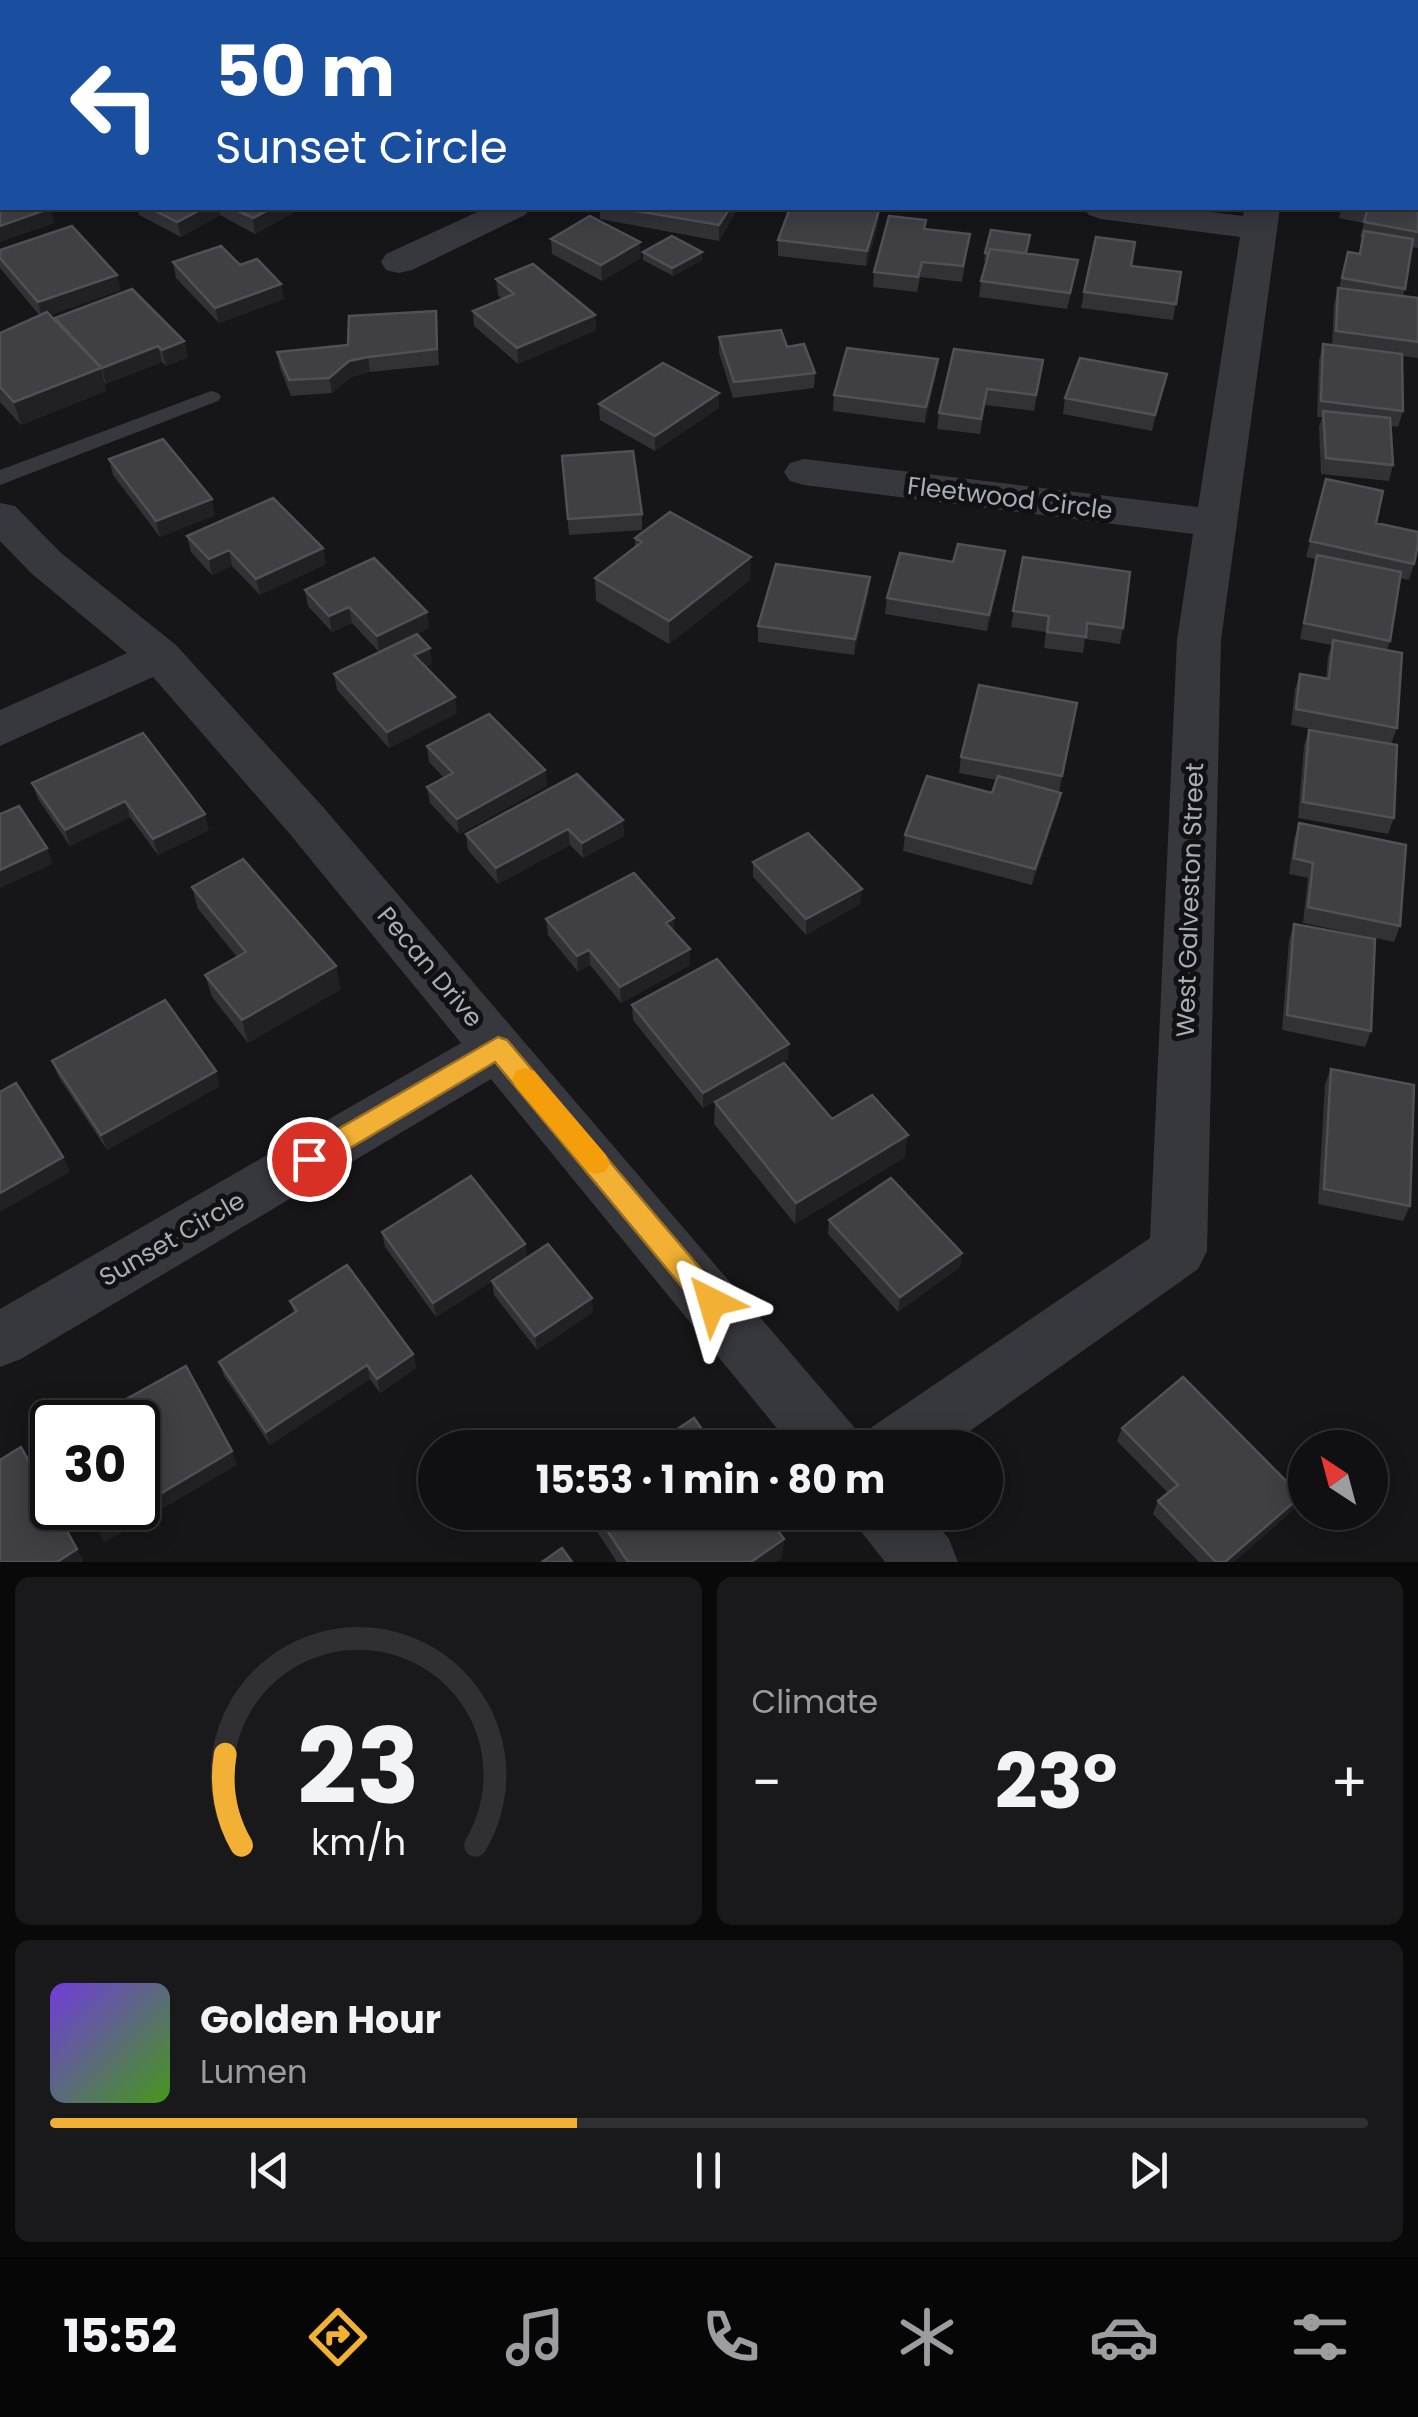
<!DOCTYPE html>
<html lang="en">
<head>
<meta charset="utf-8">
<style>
	:root { --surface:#101012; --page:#19191b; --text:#f1f3f6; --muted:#9c9d9f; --line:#303032; --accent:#f2b134 }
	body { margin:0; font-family:Poppins,sans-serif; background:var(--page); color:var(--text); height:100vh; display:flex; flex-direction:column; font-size:38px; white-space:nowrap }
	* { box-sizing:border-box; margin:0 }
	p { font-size:32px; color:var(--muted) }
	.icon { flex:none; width:55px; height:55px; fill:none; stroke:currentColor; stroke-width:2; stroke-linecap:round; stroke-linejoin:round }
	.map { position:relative; height:1562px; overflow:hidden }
	.sheet { display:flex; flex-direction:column; gap:15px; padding:15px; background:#09090a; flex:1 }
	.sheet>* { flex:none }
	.top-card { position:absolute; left:0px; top:0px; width:1420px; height:210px; box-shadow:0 5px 25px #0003,0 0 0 2px var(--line); background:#1a4fa0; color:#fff; overflow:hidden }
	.needle { width:65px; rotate:324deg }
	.buttons { position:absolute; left:1288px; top:1430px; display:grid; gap:20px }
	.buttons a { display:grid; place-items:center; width:100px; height:100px; border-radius:50%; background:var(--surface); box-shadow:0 5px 25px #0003,0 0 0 2px var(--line); font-size:50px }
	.speed { position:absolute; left:30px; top:1400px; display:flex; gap:20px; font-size:50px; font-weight:700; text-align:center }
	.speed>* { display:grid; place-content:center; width:130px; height:130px; border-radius:50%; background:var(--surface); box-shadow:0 5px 25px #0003,0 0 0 2px var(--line); line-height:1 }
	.speed .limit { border:5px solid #111; border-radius:15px; background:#fff; color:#111 }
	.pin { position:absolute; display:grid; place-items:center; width:85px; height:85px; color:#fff; margin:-42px; border:5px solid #fff; border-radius:50%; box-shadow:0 2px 10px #0007 }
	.me { position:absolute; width:110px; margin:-55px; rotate:320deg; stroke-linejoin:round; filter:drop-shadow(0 0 8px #0008) }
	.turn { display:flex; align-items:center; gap:35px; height:210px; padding:0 50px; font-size:45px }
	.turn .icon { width:130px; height:130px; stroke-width:2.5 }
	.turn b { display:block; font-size:70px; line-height:85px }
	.big { font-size:75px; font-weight:700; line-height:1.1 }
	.sheet .tile { flex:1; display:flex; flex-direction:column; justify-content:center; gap:15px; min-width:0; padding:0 35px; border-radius:15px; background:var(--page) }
	.sheet .dial { align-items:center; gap:0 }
	.dial svg { height:260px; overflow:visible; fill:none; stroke:var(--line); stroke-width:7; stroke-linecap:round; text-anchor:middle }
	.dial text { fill:var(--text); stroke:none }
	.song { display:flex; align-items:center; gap:30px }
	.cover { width:120px; height:120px; border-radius:15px; background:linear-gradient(135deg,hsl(260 70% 55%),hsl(100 70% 35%)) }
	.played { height:10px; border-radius:5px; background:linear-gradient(90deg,var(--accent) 40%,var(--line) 40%) }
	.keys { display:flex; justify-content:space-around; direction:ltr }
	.heat { display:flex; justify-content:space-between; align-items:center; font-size:55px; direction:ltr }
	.sheet .tiles { flex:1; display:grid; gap:15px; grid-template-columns:1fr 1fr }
	.tile:last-child { grid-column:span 2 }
	.trip { position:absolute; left:418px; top:1430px; width:585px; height:100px; border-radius:50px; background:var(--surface); box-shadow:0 5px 25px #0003,0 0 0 2px var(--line); font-weight:700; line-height:100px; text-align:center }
	.menu { display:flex; height:160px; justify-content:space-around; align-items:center; background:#060607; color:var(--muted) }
	.menu .icon { width:70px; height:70px }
	.menu .current { color:var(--accent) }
	.menu b { font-size:45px; color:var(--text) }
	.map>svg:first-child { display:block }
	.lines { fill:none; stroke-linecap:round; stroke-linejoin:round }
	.lane { fill:#37383d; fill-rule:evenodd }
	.street { fill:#37383d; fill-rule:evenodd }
	.wall { fill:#323236 }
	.shaded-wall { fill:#212124 }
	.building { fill:#3f3f44; stroke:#4f5156; stroke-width:2.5 }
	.route { fill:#f2b134; stroke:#9d7322; stroke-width:2.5 }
	.slow { fill:#f59e0b }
	.labels { text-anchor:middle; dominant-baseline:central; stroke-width:10; stroke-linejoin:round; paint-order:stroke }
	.street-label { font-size:25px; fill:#a8adb8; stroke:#111113 }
</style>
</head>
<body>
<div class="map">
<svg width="1418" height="1562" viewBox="0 0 1418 1562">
	<rect width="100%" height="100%" fill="#161618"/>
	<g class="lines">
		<!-- lane -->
		<path class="lane" d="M211 391 218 393 221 397 218 401 0 485V470Z"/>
		<!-- street -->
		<path class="street" d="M111 0H142L143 2H112Z
			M1231 0H1283L1284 2H1232Z
			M486 208H531L525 215 412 270 399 273 386 270 381 262 386 254Z
			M1083 208H1177L1243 216 1245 208H1280L1221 640 1207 1251 1198 1269 946 1448H863L872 1427 1150 1238 1177 640 1193 534 804 485 790 481 784 472 790 463 804 459 1198 507 1240 237 1101 219 1089 215Z
			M0 503 15 506 61 553 176 645 323 807 854 1427 863 1448H793L491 1079 21 1359 0 1367V1309L461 1043 289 833 153 677 0 746V710L127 653 31 573 0 541Z
			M854 1512H926L949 1539 958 1562H885L863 1534Z"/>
	</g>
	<!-- wall -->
	<path class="wall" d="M619 0H655L653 2Z
		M710 0H784L783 2H710Z
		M1359 0H1418V14V2H1359Z
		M1418 19V248L1412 247 1403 296 1418 298V358L1402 356 1403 411 1398 427 1390 426 1393 465 1389 481 1321 474 1319 427 1322 417H1317L1319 360 1323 344 1332 345 1334 304 1338 288H1339L1348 252 1359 254 1362 237H1360L1364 223 1339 218 1341 208H1418Z
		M138 208H302L255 234 220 215 181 237 139 215Z
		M600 208H738L719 241 600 219Z
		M879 210 878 225 866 266 778 256V240Z
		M925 229 970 234 962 282 920 277 917 292 873 287 874 272Z
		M551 239 641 258 602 281 552 254Z
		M0 250 121 290 50 315 56 321 184 341 188 357 166 366 162 362 106 384 104 382 106 391 21 425 0 402V333L40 316 0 268Z
		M643 252 702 260 673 276 643 260Z
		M985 253H1026L1075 276 1067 309 979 297 981 281 987 261H984Z
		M173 262 240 265 281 284 284 299 219 323 176 278Z
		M1181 272 1173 320 1081 308 1084 292Z
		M496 279 595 315 596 330 518 364 474 326 473 311 502 299 498 295Z
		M436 311 439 365 370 372 351 377 332 393 291 396 280 368 277 352 348 345Z
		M719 337 787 347 815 373 814 388 733 398 719 353Z
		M1043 360 1034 411 985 405 980 434 937 429 939 413Z
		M1167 374 1152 431 1063 414 1065 398Z
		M936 375 925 423 833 411 834 395Z
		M599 404 719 408 655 451 600 420Z
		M562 456 642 514V530L569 535Z
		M109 459 215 515 160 537 113 475Z
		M1326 479 1376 523 1414 564 1409 580 1400 578 1390 641 1387 650 1397 728 1391 744 1291 725 1295 689 1300 674 1326 678 1328 656 1332 645 1300 639 1316 559 1306 557Z
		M187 536 323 548 326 564 260 595 232 566 212 575 191 552Z
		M635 538 750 580 669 644 596 601 595 578 635 547Z
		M1023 557 1123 628 1120 644 1085 639 1083 653 1044 648 1046 632 1011 627Z
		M953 562 1003 567 987 631 885 614 887 598Z
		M305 590 429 628 379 652 352 623 332 632 308 606Z
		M869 593 854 655 758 642V626Z
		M432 664 425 667 457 713 389 748 337 690 334 674Z
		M1077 703 1059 792 1058 808 1032 885 903 851 905 835 992 793 997 780 959 773 961 757Z
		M1309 730 1394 818 1388 834 1298 818 1304 746Z
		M143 733 209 830 158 855 130 817 70 846 38 799 32 783Z
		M427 746 545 770 547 786 459 834 430 803 427 787 444 778 429 762Z
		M623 820 624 836 583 858 570 845 498 884 468 850 466 834Z
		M1299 823 1400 926 1394 942 1303 923 1308 878 1289 874 1294 839Z
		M753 862 860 904 806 935 753 877Z
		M192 887 341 989 248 1043 212 997 205 975 237 957 198 909Z
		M546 919 674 931 690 949V965L621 1003 590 965 578 972 548 935Z
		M1294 924 1371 1031 1365 1047 1282 1030 1289 940Z
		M632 1005 788 1059 703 1108 633 1020Z
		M52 1061 220 1086 107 1150 58 1076Z
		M1331 1069 1410 1206 1403 1221 1318 1204 1325 1084Z
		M715 1102 832 1119 905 1157 795 1224 714 1124Z
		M829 1220 962 1253 960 1267 898 1312 828 1234Z
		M382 1232 525 1244 527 1258 593 1312 537 1350 494 1295 492 1281 497 1278 436 1317 385 1247Z
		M290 1301 413 1354 416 1368 380 1393 370 1379 270 1445 224 1376 219 1362 294 1313Z
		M1122 1428 1294 1509 1234 1562H1199L1153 1514 1158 1501 1168 1493 1117 1441Z
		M584 1512H764L784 1539 782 1557 776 1562H617Z"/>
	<!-- shaded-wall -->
	<path class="shaded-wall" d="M3 0H28V2H2V16H0V1Z
		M51 208 55 223 0 242V226Z
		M204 208H219L220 215 181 237 177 222Z
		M272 208H302L255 234 253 218Z
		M730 208H738L719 241V225Z
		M879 210 878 225 866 266 867 251Z
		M640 242 641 258 602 281 601 265Z
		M702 252V260L673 276 672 268Z
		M117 275 121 290 42 318 38 302Z
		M281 284 284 299 219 323 215 308Z
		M595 315 596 330 518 364 517 348Z
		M184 341 188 357 166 366 162 350Z
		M158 346 162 362 106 384 102 368Z
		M368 357 370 372 351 377 332 393 329 378 349 361Z
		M938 359 936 375 925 423 926 407Z
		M101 368 106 391 21 425 14 402Z
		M1167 374 1164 389 1152 431 1155 415Z
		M719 393V408L655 451V436Z
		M212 499 215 515 160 537 156 521Z
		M323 548 326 564 260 595 256 579Z
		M229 550 232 566 212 575 209 559Z
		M1005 551 1003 567 987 631 989 615Z
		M751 557 750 580 669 644V621Z
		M870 577 869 593 854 655 855 639Z
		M349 607 352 623 332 632 329 616Z
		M427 612 429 628 379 652 377 636Z
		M430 648 432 664 416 671 414 655Z
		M455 697 457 713 389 748 387 732Z
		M545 770 547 786 459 834 457 819Z
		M1061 793 1058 808 1032 885 1035 869Z
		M125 801 130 817 70 846 65 830Z
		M205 814 209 830 158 855 153 839Z
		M623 820 624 836 583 858 582 843Z
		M568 829 570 845 498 884 496 868Z
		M47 848 53 864 0 888V870Z
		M862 889 860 904 806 935V919Z
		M674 918V934L666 923Z
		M690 949V965L621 1003 620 987Z
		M589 950 590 965 578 972 577 956Z
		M336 966 341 989 248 1043 242 1020Z
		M789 1044 788 1059 703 1108V1093Z
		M216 1071 220 1086 107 1150 101 1135Z
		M908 1135 905 1157 795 1224 796 1203Z
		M63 1157 70 1172 0 1212V1193Z
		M525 1244 527 1259 436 1317 433 1303Z
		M962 1253 960 1267 898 1312 900 1297Z
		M592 1298 593 1312 537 1350 535 1336Z
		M413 1354 416 1368 380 1393 377 1379Z
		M367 1365 370 1379 270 1445 266 1432Z
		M232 1451 237 1465 104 1543 98 1530Z
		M1301 1496 1294 1509 1234 1562H1225Z
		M784 1539 782 1557 776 1562H751Z
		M77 1549 84 1562H57Z"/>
	<!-- building -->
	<path class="building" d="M228 0H312L317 2H233Z
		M735 0H778L776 2Z
		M792 0H865L864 2H791Z
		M880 0H927L946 2H878Z
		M1018 0H1049L1048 2H1017Z
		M2 6V41L0 38V7Z
		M2 172V208H51L0 226V173Z
		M1418 189V232L1364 222 1368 208H1418Z
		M150 208H204L177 222Z
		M232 208H272L253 218Z
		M619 208H730L719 225Z
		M790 208H858L879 210 867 251 778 240Z
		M590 216 640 242 601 265 551 239Z
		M889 216 926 220 924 229 970 234 963 266 922 262 918 277 874 272Z
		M72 226 117 275 38 302 0 258V250Z
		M991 230 1030 235 1026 253 990 249 989 254 985 253Z
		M1364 231 1413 239 1405 289 1342 278 1348 252 1360 254Z
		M672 236 702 252 672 268 643 252Z
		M1096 237 1135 242 1131 266 1181 272 1176 304 1084 292Z
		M221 246 240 265 257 259 281 284 215 308 173 262Z
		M990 249 1078 260 1070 293 981 281Z
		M533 264 595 315 517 348 473 311 514 294 496 279Z
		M1338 288 1418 298V342L1336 331Z
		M132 289 184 341 162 350 158 346 102 368 55 318Z
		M436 311 437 349 368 357 349 361 329 378 289 380 277 352 348 345 349 316Z
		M47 312 101 368 14 402 0 387V333Z
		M781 330 787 347 804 344 815 373 734 382 719 337Z
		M1323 344 1402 354 1403 411 1321 401Z
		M847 348 938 359 926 407 834 395Z
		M954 349 1043 360 1036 395 987 389 981 419 939 413Z
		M1080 358 1167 374 1155 415 1065 398Z
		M663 363 719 393 655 436 599 404Z
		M1323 411 1390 418 1393 465 1326 458Z
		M163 439 212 499 156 521 109 459Z
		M633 451 642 514 568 519 562 456Z
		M1326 479 1383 491 1376 523 1418 532V544L1414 564 1310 541Z
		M273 498 323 548 256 579 229 550 209 559 187 536Z
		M670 512 751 557 669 621 595 578 642 542 635 538Z
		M958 544 1005 551 989 615 887 598 900 553 953 562Z
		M1317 555 1401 572 1390 641 1304 623Z
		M1023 557 1130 572 1123 628 1087 623 1086 637 1047 632 1049 616 1013 611Z
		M374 558 427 612 377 636 349 607 329 616 305 590Z
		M776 564 870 577 855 639 758 626Z
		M417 634 430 648 414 655 455 697 387 732 334 674Z
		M1333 640 1402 653 1397 728 1296 709 1300 674 1329 679Z
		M979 685 1077 703 1062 776 961 757Z
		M489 714 545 770 457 819 427 787 453 773 427 746Z
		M1309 730 1397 745 1394 818 1303 802Z
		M143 733 205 814 153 839 125 801 65 830 32 783Z
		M577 774 623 820 582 843 568 829 496 868 466 834Z
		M927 776 992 793 998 776 1061 793 1035 869 905 835Z
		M19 806 47 848 0 870V814Z
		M1299 823 1406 845 1400 926 1308 907 1313 863 1294 858Z
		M808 833 862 889 806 919 753 862Z
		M243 859 336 966 242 1020 205 975 246 952 192 887Z
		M634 873 674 918 666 923 690 949 620 987 589 950 577 956 546 919Z
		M1294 924 1375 939 1371 1031 1287 1015Z
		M717 959 789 1044 703 1093 632 1005Z
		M165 1000 216 1071 101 1135 52 1061Z
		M784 1063 832 1119 872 1095 908 1135 796 1203 715 1102Z
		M1331 1069 1414 1085 1410 1206 1324 1189Z
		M16 1083 63 1157 0 1193V1092Z
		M471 1176 525 1244 433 1303 382 1232Z
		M891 1178 962 1253 900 1297 829 1220Z
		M548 1244 592 1298 535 1336 492 1281Z
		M347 1265 413 1354 377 1379 367 1365 266 1432 219 1362 297 1311 290 1301Z
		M186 1366 232 1451 138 1507V1422H85Z
		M1183 1377 1301 1496 1225 1562H1216L1158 1501 1178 1485 1122 1428Z
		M694 1418 715 1448H649Z
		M21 1447 52 1504V1508H54L77 1549 57 1562H0V1460Z
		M87 1508H136L98 1530Z
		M595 1512H764L784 1539 751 1562H628Z
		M562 1548 572 1562H542Z"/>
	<!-- route -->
	<path class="route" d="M498 1037 507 1040 721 1293 726 1302 721 1311 712 1314 702 1311 495 1062 318 1167 309 1170 300 1167 296 1159 300 1151Z"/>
	<!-- slow -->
	<path class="slow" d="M525 1068 534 1071 606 1155 610 1163 606 1171 596 1174 587 1171 516 1087 512 1079 516 1071Z"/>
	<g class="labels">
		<!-- street labels -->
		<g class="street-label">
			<text transform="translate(1010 498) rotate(7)">Fleetwood Circle</text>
			<text transform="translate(1190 900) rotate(-88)">West Galveston Street</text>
			<text transform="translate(430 967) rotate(50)">Pecan Drive</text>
			<text transform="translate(172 1239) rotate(-30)">Sunset Circle</text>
		</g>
	</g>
</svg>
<div class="buttons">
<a><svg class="needle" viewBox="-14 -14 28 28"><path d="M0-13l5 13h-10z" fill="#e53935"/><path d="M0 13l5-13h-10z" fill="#9c9d9f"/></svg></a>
</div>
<div class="speed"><div class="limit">30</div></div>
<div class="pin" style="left:309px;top:1159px;background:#d93025"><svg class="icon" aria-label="arrive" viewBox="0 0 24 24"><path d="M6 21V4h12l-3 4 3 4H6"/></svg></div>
<svg class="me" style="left:712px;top:1302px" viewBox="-20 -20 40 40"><path d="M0-17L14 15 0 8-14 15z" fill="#f2b134" stroke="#fff" stroke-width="4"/></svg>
<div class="trip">15:53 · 1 min · 80 m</div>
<div class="top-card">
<div class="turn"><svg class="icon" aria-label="left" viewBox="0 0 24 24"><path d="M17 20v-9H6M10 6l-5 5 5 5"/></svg><div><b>50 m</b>Sunset Circle</div></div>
</div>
</div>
<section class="sheet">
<div class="tiles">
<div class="tile dial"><svg viewBox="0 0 100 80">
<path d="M14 69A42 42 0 1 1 86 69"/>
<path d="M14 69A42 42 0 0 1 9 41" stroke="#f2b134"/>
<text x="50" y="56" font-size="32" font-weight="700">23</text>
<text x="50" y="72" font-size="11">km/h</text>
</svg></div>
<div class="tile"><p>Climate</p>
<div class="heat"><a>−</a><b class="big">23°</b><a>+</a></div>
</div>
<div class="tile">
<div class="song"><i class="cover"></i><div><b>Golden Hour</b><p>Lumen</p></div></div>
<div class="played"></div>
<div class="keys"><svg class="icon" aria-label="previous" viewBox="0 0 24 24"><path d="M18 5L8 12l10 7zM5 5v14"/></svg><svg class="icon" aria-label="pause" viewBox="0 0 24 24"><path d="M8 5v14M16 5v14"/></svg><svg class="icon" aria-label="next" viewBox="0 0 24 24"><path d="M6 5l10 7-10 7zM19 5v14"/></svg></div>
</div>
</div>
</section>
<nav class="menu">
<b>15:52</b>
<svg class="icon current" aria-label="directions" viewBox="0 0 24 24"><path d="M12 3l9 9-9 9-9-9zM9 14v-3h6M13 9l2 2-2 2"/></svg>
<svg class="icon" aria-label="music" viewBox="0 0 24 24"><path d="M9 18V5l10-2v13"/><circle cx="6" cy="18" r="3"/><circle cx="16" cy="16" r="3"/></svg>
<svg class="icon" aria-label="phone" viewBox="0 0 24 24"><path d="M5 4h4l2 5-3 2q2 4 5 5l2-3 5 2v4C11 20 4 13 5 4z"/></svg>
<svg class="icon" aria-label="climate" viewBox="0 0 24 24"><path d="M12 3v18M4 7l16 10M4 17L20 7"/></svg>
<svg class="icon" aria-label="car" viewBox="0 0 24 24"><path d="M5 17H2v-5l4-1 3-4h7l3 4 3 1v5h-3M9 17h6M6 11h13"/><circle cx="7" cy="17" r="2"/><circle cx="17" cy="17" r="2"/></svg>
<svg class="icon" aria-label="filters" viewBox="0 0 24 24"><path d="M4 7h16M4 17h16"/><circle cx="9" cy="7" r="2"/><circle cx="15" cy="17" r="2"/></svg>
</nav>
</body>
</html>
